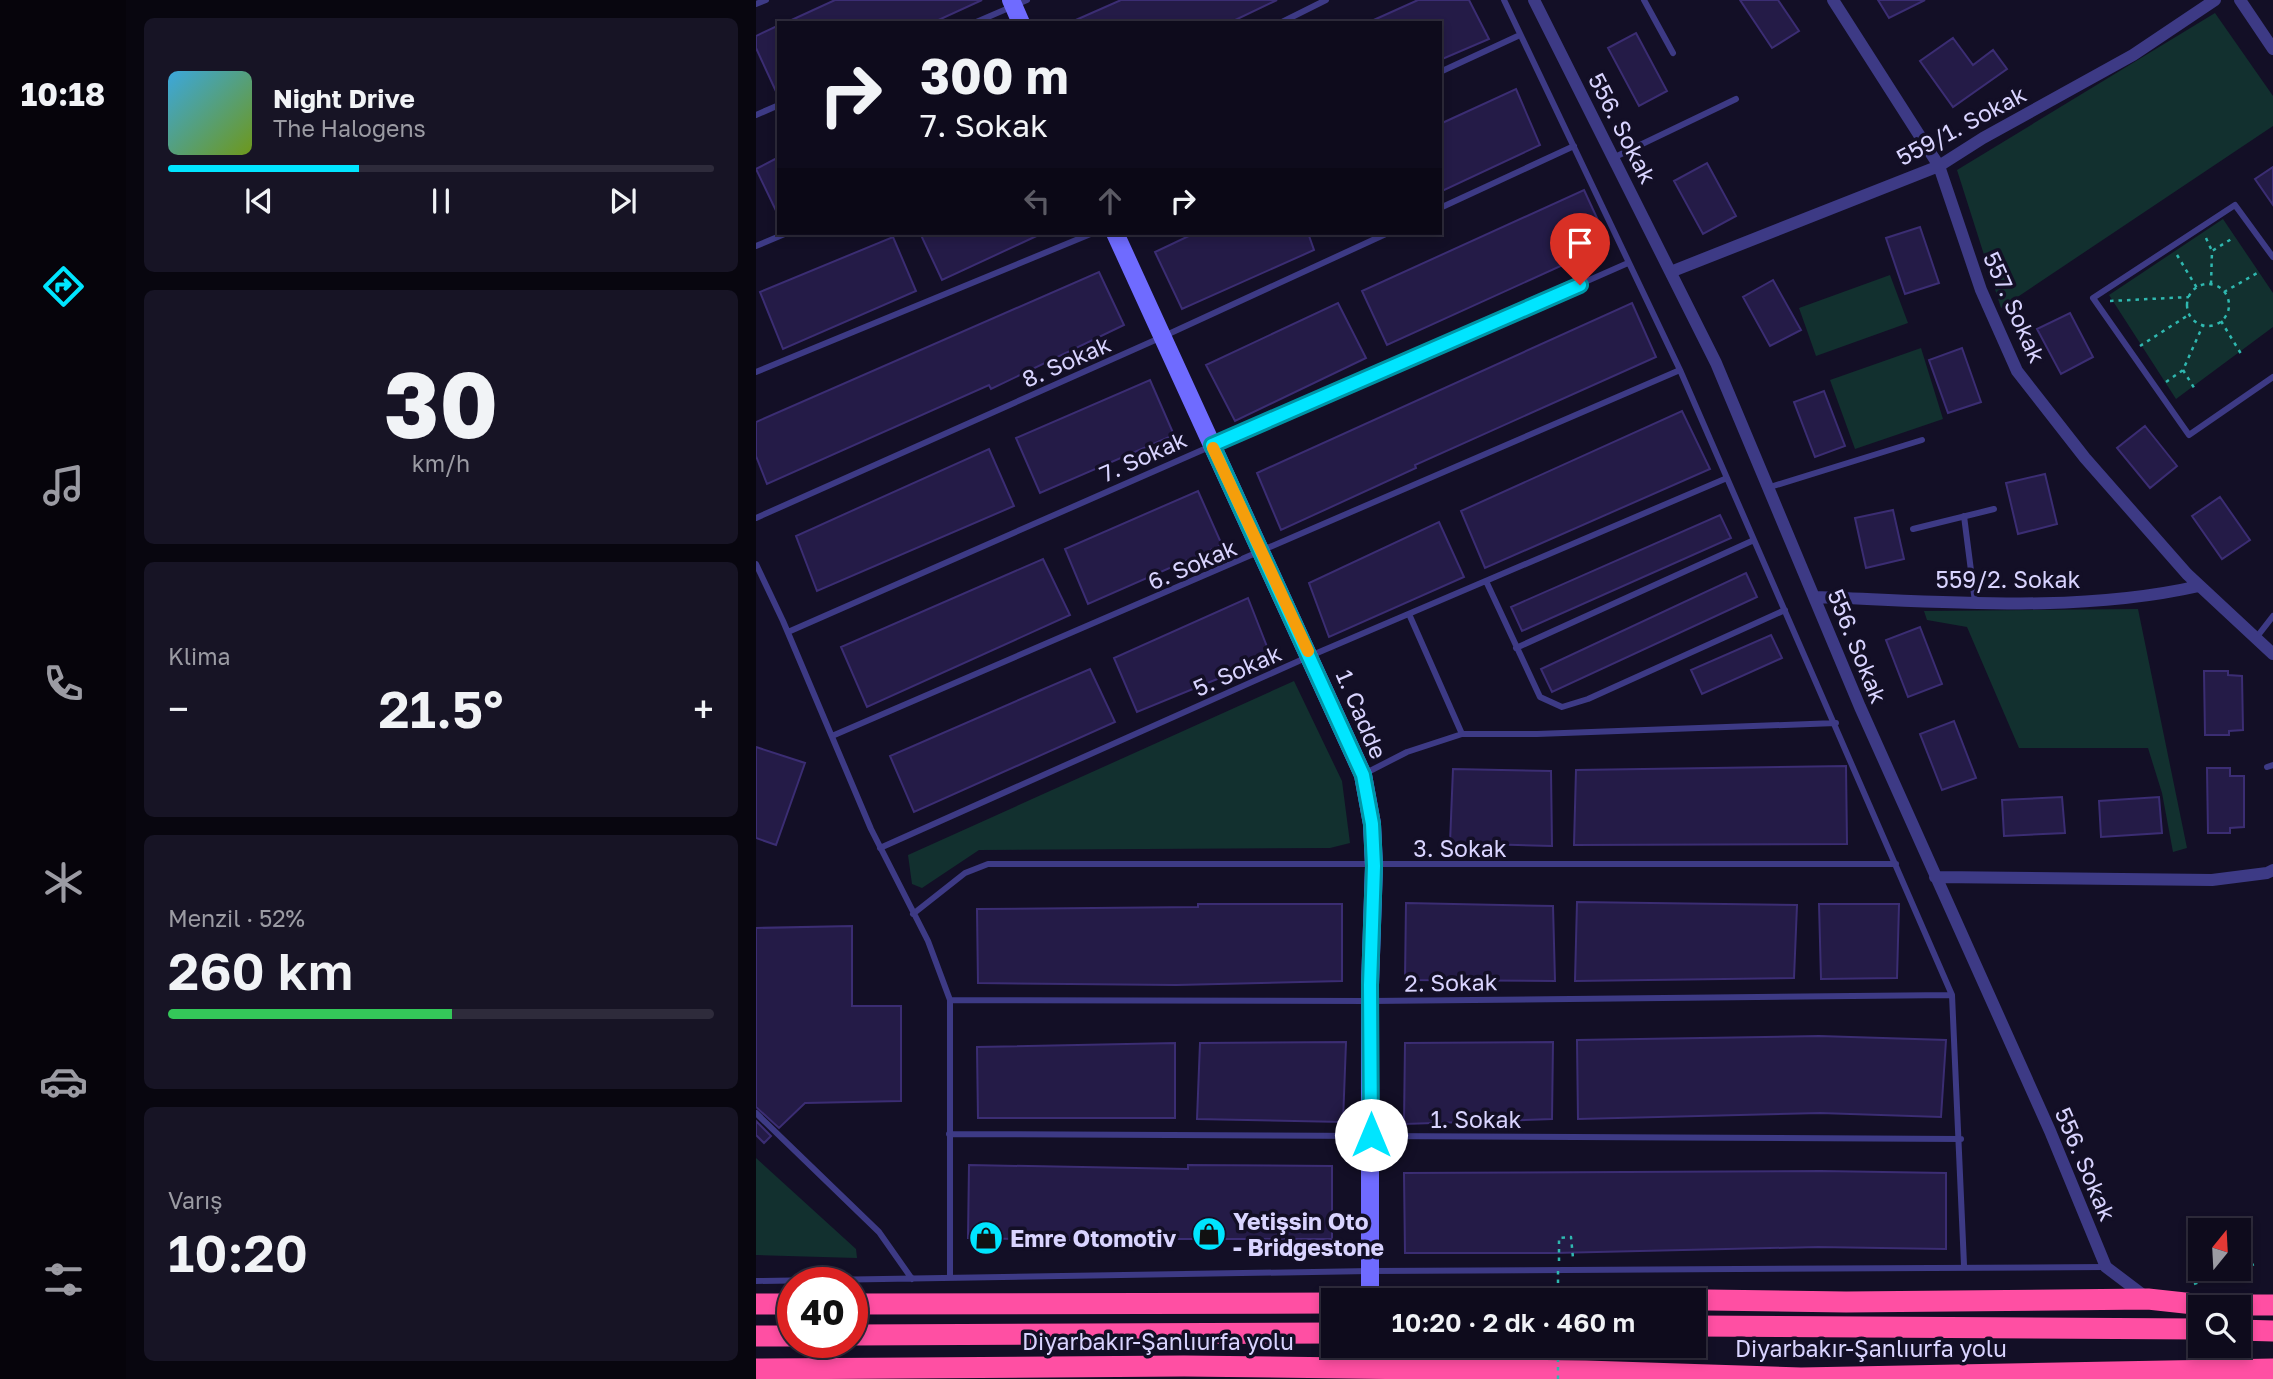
<!DOCTYPE html>
<html lang="tr">
<head>
<meta charset="utf-8">
<style>
	:root { --surface:#0e0b1c; --page:#171425; --text:#f1f3f6; --muted:#9b9ba3; --line:#2e2b3b; --accent:#00e5ff }
	body { margin:0; font-family:"Golos Text",sans-serif; background:var(--page); color:var(--text); height:100vh; display:flex; flex-direction:column; font-size:26px; white-space:nowrap }
	* { box-sizing:border-box; margin:0 }
	p { font-size:23px; color:var(--muted) }
	.icon { flex:none; width:38px; height:38px; fill:none; stroke:currentColor; stroke-width:2; stroke-linecap:round; stroke-linejoin:round }
	.map { position:relative; flex:1; overflow:hidden }
	.drawer { display:flex; flex-direction:column; gap:18px; padding:18px; background:#08060f; width:630px }
	.drawer>* { flex:none }
	.guide { position:absolute; left:21px; top:21px; width:665px; height:214px; border-radius:0px; box-shadow:0 4px 10px #0003,0 0 0 2px var(--line); background:#0e0b1c; color:var(--text); overflow:hidden }
	.needle { width:46px; rotate:18deg }
	.tools { position:absolute; left:1432px; top:1218px; display:grid; gap:14px }
	.tools a { display:grid; place-items:center; width:63px; height:63px; border-radius:0px; background:var(--surface); box-shadow:0 4px 10px #0003,0 0 0 2px var(--line); font-size:35px }
	.speed { position:absolute; left:21px; top:1267px; display:flex; gap:14px; font-size:35px; font-weight:700; text-align:center }
	.speed>* { display:grid; place-content:center; width:91px; height:91px; border-radius:50%; background:var(--surface); box-shadow:0 4px 10px #0003,0 0 0 2px var(--line); line-height:1 }
	.speed .limit { border:10px solid #d22; background:#fff; color:#111 }
	.pin { position:absolute; display:grid; place-items:center; width:60px; height:60px; color:#fff; margin:-72px -30px; border-radius:50% 50% 50% 0; rotate:-45deg; box-shadow:0 0 7px #0007 }
	.pin .icon { rotate:45deg }
	.me { position:absolute; width:77px; margin:-38px; rotate:0deg; stroke-linejoin:round; filter:drop-shadow(0 0 5px #0008) }
	.turn { display:flex; align-items:center; gap:24px; height:147px; padding:0 28px; font-size:32px }
	.turn .icon { width:91px; height:91px; stroke-width:2.5 }
	.turn b { display:block; font-size:49px; line-height:60px }
	.lanes { display:flex; align-items:center; height:66px; padding:0 28px; background:#0003; justify-content:center; gap:35px; direction:ltr }
	.lanes .off { opacity:.35 }
	.big { font-size:52px; font-weight:600; line-height:1.1 }
	.drawer .widget { flex:1; display:flex; flex-direction:column; justify-content:center; gap:10px; min-width:0; padding:0 24px; border-radius:10px; background:var(--page) }
	.drawer .dial { align-items:center; gap:0 }
	.dial b { font-size:91px; line-height:1 }
	.song { display:flex; align-items:center; gap:21px }
	.cover { width:84px; height:84px; border-radius:10px; background:linear-gradient(135deg,hsl(200 70% 55%),hsl(80 70% 35%)) }
	.played { height:7px; border-radius:4px; background:linear-gradient(90deg,var(--accent) 35%,var(--line) 35%) }
	.keys { display:flex; justify-content:space-around; direction:ltr }
	.heat { display:flex; justify-content:space-between; align-items:center; font-size:38px; direction:ltr }
	.charge { height:10px; border-radius:5px; background:linear-gradient(90deg,#34c759 52%,var(--line) 0) }
	.trip { position:absolute; left:565px; top:1288px; width:385px; height:70px; border-radius:0px; background:var(--surface); box-shadow:0 4px 10px #0003,0 0 0 2px var(--line); font-weight:600; line-height:70px; text-align:center }
	main { display:flex; flex:1; min-height:0 }
	.tab-bar { display:flex; flex-direction:column; width:126px; justify-content:space-around; align-items:center; background:#06040b; color:var(--muted) }
	.tab-bar .icon { width:49px; height:49px }
	.tab-bar .active { color:var(--accent) }
	.tab-bar b { font-size:32px; color:var(--text) }
	.map>svg:first-child { display:block }
	.green { fill:#12302f }
	.building { fill:#241b47; stroke:#3b2d73; stroke-width:2 }
	.lines { fill:none; stroke-linecap:round; stroke-linejoin:round }
	.path { stroke:#2fb8b0; stroke-width:2.5; stroke-dasharray:3.5 5; stroke-linecap:butt }
	.lane { stroke:#3d3a85; stroke-width:6 }
	.street { stroke:#3d3a85; stroke-width:12 }
	.secondary { stroke:#6f6bff; stroke-width:18 }
	.highway { stroke:#ff4fa3; stroke-width:21 }
	.path-bridge { stroke:#2fb8b0; stroke-width:2.5; stroke-dasharray:3.5 5; stroke-linecap:butt }
	.route-casing { stroke:#0095a6; stroke-width:18 }
	.route { stroke:#00e5ff; stroke-width:12 }
	.slow { stroke:#f59e0b; stroke-width:12 }
	.labels { text-anchor:middle; dominant-baseline:central; stroke-width:7; stroke-linejoin:round; paint-order:stroke }
	.street-label { font-size:23px; fill:#d9d4ff; stroke:#130f26 }
	.poi-label { font-size:23px; font-weight:bold; fill:#d9d4ff; stroke:#130f26; text-anchor:start }
</style>
</head>
<body>
<main>
<nav class="tab-bar">
<b>10:18</b>
<svg class="icon active" aria-label="directions" viewBox="0 0 24 24"><path d="M12 3l9 9-9 9-9-9zM9 14v-3h6M13 9l2 2-2 2"/></svg>
<svg class="icon" aria-label="music" viewBox="0 0 24 24"><path d="M9 18V5l10-2v13"/><circle cx="6" cy="18" r="3"/><circle cx="16" cy="16" r="3"/></svg>
<svg class="icon" aria-label="phone" viewBox="0 0 24 24"><path d="M5 4h4l2 5-3 2q2 4 5 5l2-3 5 2v4C11 20 4 13 5 4z"/></svg>
<svg class="icon" aria-label="climate" viewBox="0 0 24 24"><path d="M12 3v18M4 7l16 10M4 17L20 7"/></svg>
<svg class="icon" aria-label="car" viewBox="0 0 24 24"><path d="M5 17H2v-5l4-1 3-4h7l3 4 3 1v5h-3M9 17h6M6 11h13"/><circle cx="7" cy="17" r="2"/><circle cx="17" cy="17" r="2"/></svg>
<svg class="icon" aria-label="filters" viewBox="0 0 24 24"><path d="M4 7h16M4 17h16"/><circle cx="9" cy="7" r="2"/><circle cx="15" cy="17" r="2"/></svg>
</nav>
<section class="drawer">
<div class="widget">
<div class="song"><i class="cover"></i><div><b>Night Drive</b><p>The Halogens</p></div></div>
<div class="played"></div>
<div class="keys"><svg class="icon" aria-label="previous" viewBox="0 0 24 24"><path d="M18 5L8 12l10 7zM5 5v14"/></svg><svg class="icon" aria-label="pause" viewBox="0 0 24 24"><path d="M8 5v14M16 5v14"/></svg><svg class="icon" aria-label="next" viewBox="0 0 24 24"><path d="M6 5l10 7-10 7zM19 5v14"/></svg></div>
</div>
<div class="widget dial"><b>30</b><p>km/h</p></div>
<div class="widget"><p>Klima</p>
<div class="heat"><a>−</a><b class="big">21.5°</b><a>+</a></div>
</div>
<div class="widget"><p>Menzil · 52%</p><b class="big">260 km</b><div class="charge"></div></div>
<div class="widget"><p>Varış</p><b class="big">10:20</b></div>
</section>
<div class="map">
<svg width="1517" height="1379" viewBox="0 0 1517 1379">
	<rect width="100%" height="100%" fill="#130f26"/>
	<!-- green -->
	<path class="green" d="M1459 13 1517 96V126L1245 308 1201 170Z
		M1467 219 1517 293V327L1420 399 1353 295Z
		M1134 275 1152 323 1060 356 1043 308Z
		M1165 348 1187 419 1099 449 1074 380Z
		M1382 609 1431 848 1417 852 1406 793 1392 748H1263L1211 627 1171 620 1168 611Z
		M538 681 586 781 594 843 574 848 223 850 166 888 156 884 152 855Z
		M0 1158 100 1249 101 1258 0 1255Z"/>
	<!-- building -->
	<path class="building" d="M79 0H226L176 23H29Z
		M365 0H521L473 23H313Z
		M662 0H713L733 39 684 60V23H611Z
		M984 0H1022L1043 31 1016 48Z
		M1122 0H1169L1133 18Z
		M23 25V98L0 48V36Z
		M880 33 911 91 883 106 852 48Z
		M1197 38 1217 65 1237 50 1251 69 1197 107 1164 61Z
		M760 89 784 145 684 192V124Z
		M23 157V217L0 169Z
		M951 163 980 216 947 234 918 181Z
		M1517 167V205L1499 179Z
		M828 190 853 244 631 345 606 291Z
		M1164 227 1183 283 1149 294 1130 238Z
		M164 233H287L186 280Z
		M439 233H552L558 250 426 309 399 252Z
		M137 237 160 291 27 349 4 292Z
		M343 272 368 325 235 389 233 385 11 484 0 456V422Z
		M1017 280 1045 330 1014 346 987 297Z
		M582 303 610 358 479 421 450 365Z
		M876 303 900 357 659 465 660 468 525 530 501 473Z
		M1314 313 1337 357 1305 374 1281 329Z
		M1206 348 1225 402 1192 413 1173 360Z
		M394 380 418 435 284 493 260 438Z
		M1068 391 1089 446 1059 457 1038 402Z
		M926 411 954 469 729 568 705 511Z
		M1389 426 1421 466 1394 488 1361 448Z
		M233 449 258 506 61 591 40 536Z
		M1289 474 1301 524 1262 534 1250 483Z
		M442 491 466 545 332 604 309 549Z
		M1464 497 1494 540 1466 559 1436 516Z
		M1137 510 1148 559 1110 568 1099 518Z
		M964 515 975 538 766 631 755 607Z
		M683 522 708 577 573 637 553 583Z
		M287 559 314 615 111 707 85 647Z
		M990 573 1001 597 796 692 785 669Z
		M492 598 515 657 381 712 358 658Z
		M1164 627 1186 684 1152 697 1130 640Z
		M1015 635 1026 658 946 694 935 670Z
		M334 669 359 722 158 812 134 756Z
		M1448 671H1472V675L1486 676 1487 730 1473 731V735H1449Z
		M1198 721 1220 778 1186 790 1164 734Z
		M0 747 49 763 20 845 0 838Z
		M1090 766 1091 844 818 845 820 770Z
		M1451 768H1474V776H1488V827L1474 828V833H1452Z
		M697 769 795 771 796 846 694 843Z
		M1306 797 1309 833 1248 836 1246 800Z
		M1403 797 1406 833 1345 837 1343 801Z
		M821 902 1041 905 1038 978 819 981Z
		M650 903 797 906 799 981 649 980Z
		M442 904H586V981L420 985 222 983 221 909 442 907Z
		M1063 904H1143L1141 978 1065 979Z
		M96 926V1006H145V1101L49 1103 23 1128 0 1107V928Z
		M1063 1036 1190 1040 1185 1117 1064 1113 822 1119 821 1040Z
		M590 1042 587 1122 441 1119 444 1043Z
		M797 1042 796 1119 648 1124 649 1043Z
		M419 1043V1118H222L221 1047Z
		M0 1121 15 1136 8 1143 0 1135Z
		M213 1165 432 1169V1165L576 1166V1239H411V1242L212 1238Z
		M1065 1171 1190 1173V1249L1062 1247 798 1253H649L648 1173Z"/>
	<g class="lines">
		<!-- path -->
		<path class="path" d="M1450 238 1456 251
			M1421 255 1441 288
			M1455 284 1456 251 1477 238
			M1431 305a21 21 0 1 1 42 0a21 21 0 1 1-42 0Z
			M1468 292 1503 272
			M1354 301 1433 297
			M1465 321 1487 357
			M1384 346 1434 314
			M1427 370 1440 391
			M1410 382 1427 370 1447 325
			M803 1261V1238L815 1237 817 1258
			M1438 1284 1499 1264"/>
		<!-- lane -->
		<path class="lane" d="M748 0 924 370 1196 995 1208 1265
			M888 0 917 53
			M0 4 10 0
			M218 23 271 0
			M524 23 570 0
			M684 72 764 35
			M0 115 23 105
			M859 157 980 99
			M684 208 818 146
			M0 246 31 233
			M1517 257 1479 205 1337 298 1433 435 1517 377
			M0 372 337 233
			M1014 487 1166 440
			M1208 516 1219 602
			M0 518 406 337 632 233
			M1157 529 1238 509
			M0 564 27 621 115 829 172 941 194 1000V1278
			M730 581 784 697 806 707 832 699 1029 610
			M653 614 706 734
			M32 632 872 263
			M1500 638 1517 616
			M760 648 998 540
			M76 736 924 370
			M1511 767 1517 765
			M608 774 651 752 706 734H781L1080 723
			M124 848 554 656 971 478
			M157 914 209 873 232 864H1140
			M194 1000 614 1001 1196 995
			M0 1113 123 1232 156 1279
			M193 1134 1205 1139
			M0 1281 614 1271 1349 1267"/>
		<!-- street -->
		<path class="street" d="M778 0 960 363 1104 707 1294 1131 1350 1267 1391 1298
			M1077 0 1183 166 1225 290 1261 371 1329 458 1431 574 1517 654
			M1484 0 1517 49
			M917 271 1183 166 1227 138 1377 55 1459 0
			M1060 597C1186 601 1320 614 1443 586
			M1179 877 1456 880 1511 873 1517 870"/>
		<!-- secondary -->
		<path class="secondary" d="M255 0 265 23
			M359 233 607 775 616 824 618 866 614 985V1300"/>
		<!-- highway -->
		<path class="highway" d="M692 1300 737 1297 1090 1302 1392 1299 1447 1305H1517
			M0 1304H37
			M96 1304 578 1303
			M938 1326 1444 1329
			M1482 1330 1517 1331
			M96 1335 578 1333
			M0 1336H37
			M0 1369 428 1366 830 1371 1045 1378 1517 1369"/>
		<!-- path-bridge -->
		<path class="path-bridge" d="M802 1300V1268
			M802 1379V1346"/>
	</g>
	<g class="lines">
		<!-- route casing -->
		<g class="route-casing">
			<path id="route" d="M615 1135 614 985 618 866 616 824 607 775 456 445 824 285"/>
		</g>
		<!-- route -->
		<use href="#route" class="route"/>
		<!-- slow -->
		<path class="slow" d="M457 448 552 651"/>
	</g>
	<!-- icons -->
	<defs>
		<g id="shop-disc" transform="scale(1.75)"><circle r="9.5" fill="#00e5ff" stroke="#130f26"/><path d="M-5-2.5h2.3a2.7 3.5 0 0 1 5.4 0H5L5.5 6h-11ZM-1.5-2.5h3a1.5 2.3 0 0 0-3 0Z" fill="#111"/></g>
	</defs>
	<g fill-rule="evenodd">
		<use href="#shop-disc" x="453" y="1234"/>
		<use href="#shop-disc" x="230" y="1238"/>
	</g>
	<g class="labels">
		<!-- street labels -->
		<g class="street-label">
			<text transform="translate(1205 125) rotate(-28)">559/1. Sokak</text>
			<text transform="translate(867 128) rotate(63)">556. Sokak</text>
			<text transform="translate(1259 307) rotate(66)">557. Sokak</text>
			<text transform="translate(310 361) rotate(-24)">8. Sokak</text>
			<text transform="translate(387 456) rotate(-24)">7. Sokak</text>
			<text transform="translate(436 564) rotate(-23)">6. Sokak</text>
			<text x="1252" y="579">559/2. Sokak</text>
			<text transform="translate(1102 646) rotate(68)">556. Sokak</text>
			<text transform="translate(481 670) rotate(-24)">5. Sokak</text>
			<text transform="translate(606 714) rotate(67)">1. Cadde</text>
			<text x="704" y="848">3. Sokak</text>
			<text transform="translate(695 982) rotate(-1)">2. Sokak</text>
			<text x="720" y="1119">1. Sokak</text>
			<text transform="translate(1330 1164) rotate(67)">556. Sokak</text>
			<text x="402" y="1341">Diyarbakır-Şanlıurfa yolu</text>
			<text x="1115" y="1348">Diyarbakır-Şanlıurfa yolu</text>
		</g>
		<!-- poi labels -->
		<g class="poi-label">
			<text x="477" y="1221">Yetişsin Oto<tspan x="477" dy="26">- Bridgestone</tspan></text>
			<text x="254" y="1238">Emre Otomotiv</text>
		</g>
	</g>
</svg>
<div class="tools">
<a><svg class="needle" viewBox="-14 -14 28 28"><path d="M0-13l5 13h-10z" fill="#e53935"/><path d="M0 13l5-13h-10z" fill="#9b9ba3"/></svg></a>
<a><svg class="icon" aria-label="search" viewBox="0 0 24 24"><circle cx="10" cy="10" r="6"/><path d="M15 15l6 6"/></svg></a>
</div>
<div class="speed"><div class="limit">40</div></div>
<div class="pin" style="left:824px;top:285px;background:#d93025"><svg class="icon" aria-label="arrive" viewBox="0 0 24 24"><path d="M6 21V4h12l-3 4 3 4H6"/></svg></div>
<svg class="me" style="left:615px;top:1135px" viewBox="-20 -20 40 40"><circle r="19" fill="#fff"/><path d="M0-13L10 11 0 6-10 11z" fill="#00e5ff"/></svg>
<div class="trip">10:20 · 2 dk · 460 m</div>
<div class="guide">
<div class="turn"><svg class="icon" aria-label="right" viewBox="0 0 24 24"><path d="M7 20v-9h11M14 6l5 5-5 5"/></svg><div><b>300 m</b>7. Sokak</div></div>
<div class="lanes"><svg class="icon off" aria-label="left" viewBox="0 0 24 24"><path d="M17 20v-9H6M10 6l-5 5 5 5"/></svg><svg class="icon off" aria-label="ahead" viewBox="0 0 24 24"><path d="M12 20V5M6 11l6-6 6 6"/></svg><svg class="icon" aria-label="right" viewBox="0 0 24 24"><path d="M7 20v-9h11M14 6l5 5-5 5"/></svg></div>
</div>
</div>
</main>
</body>
</html>
